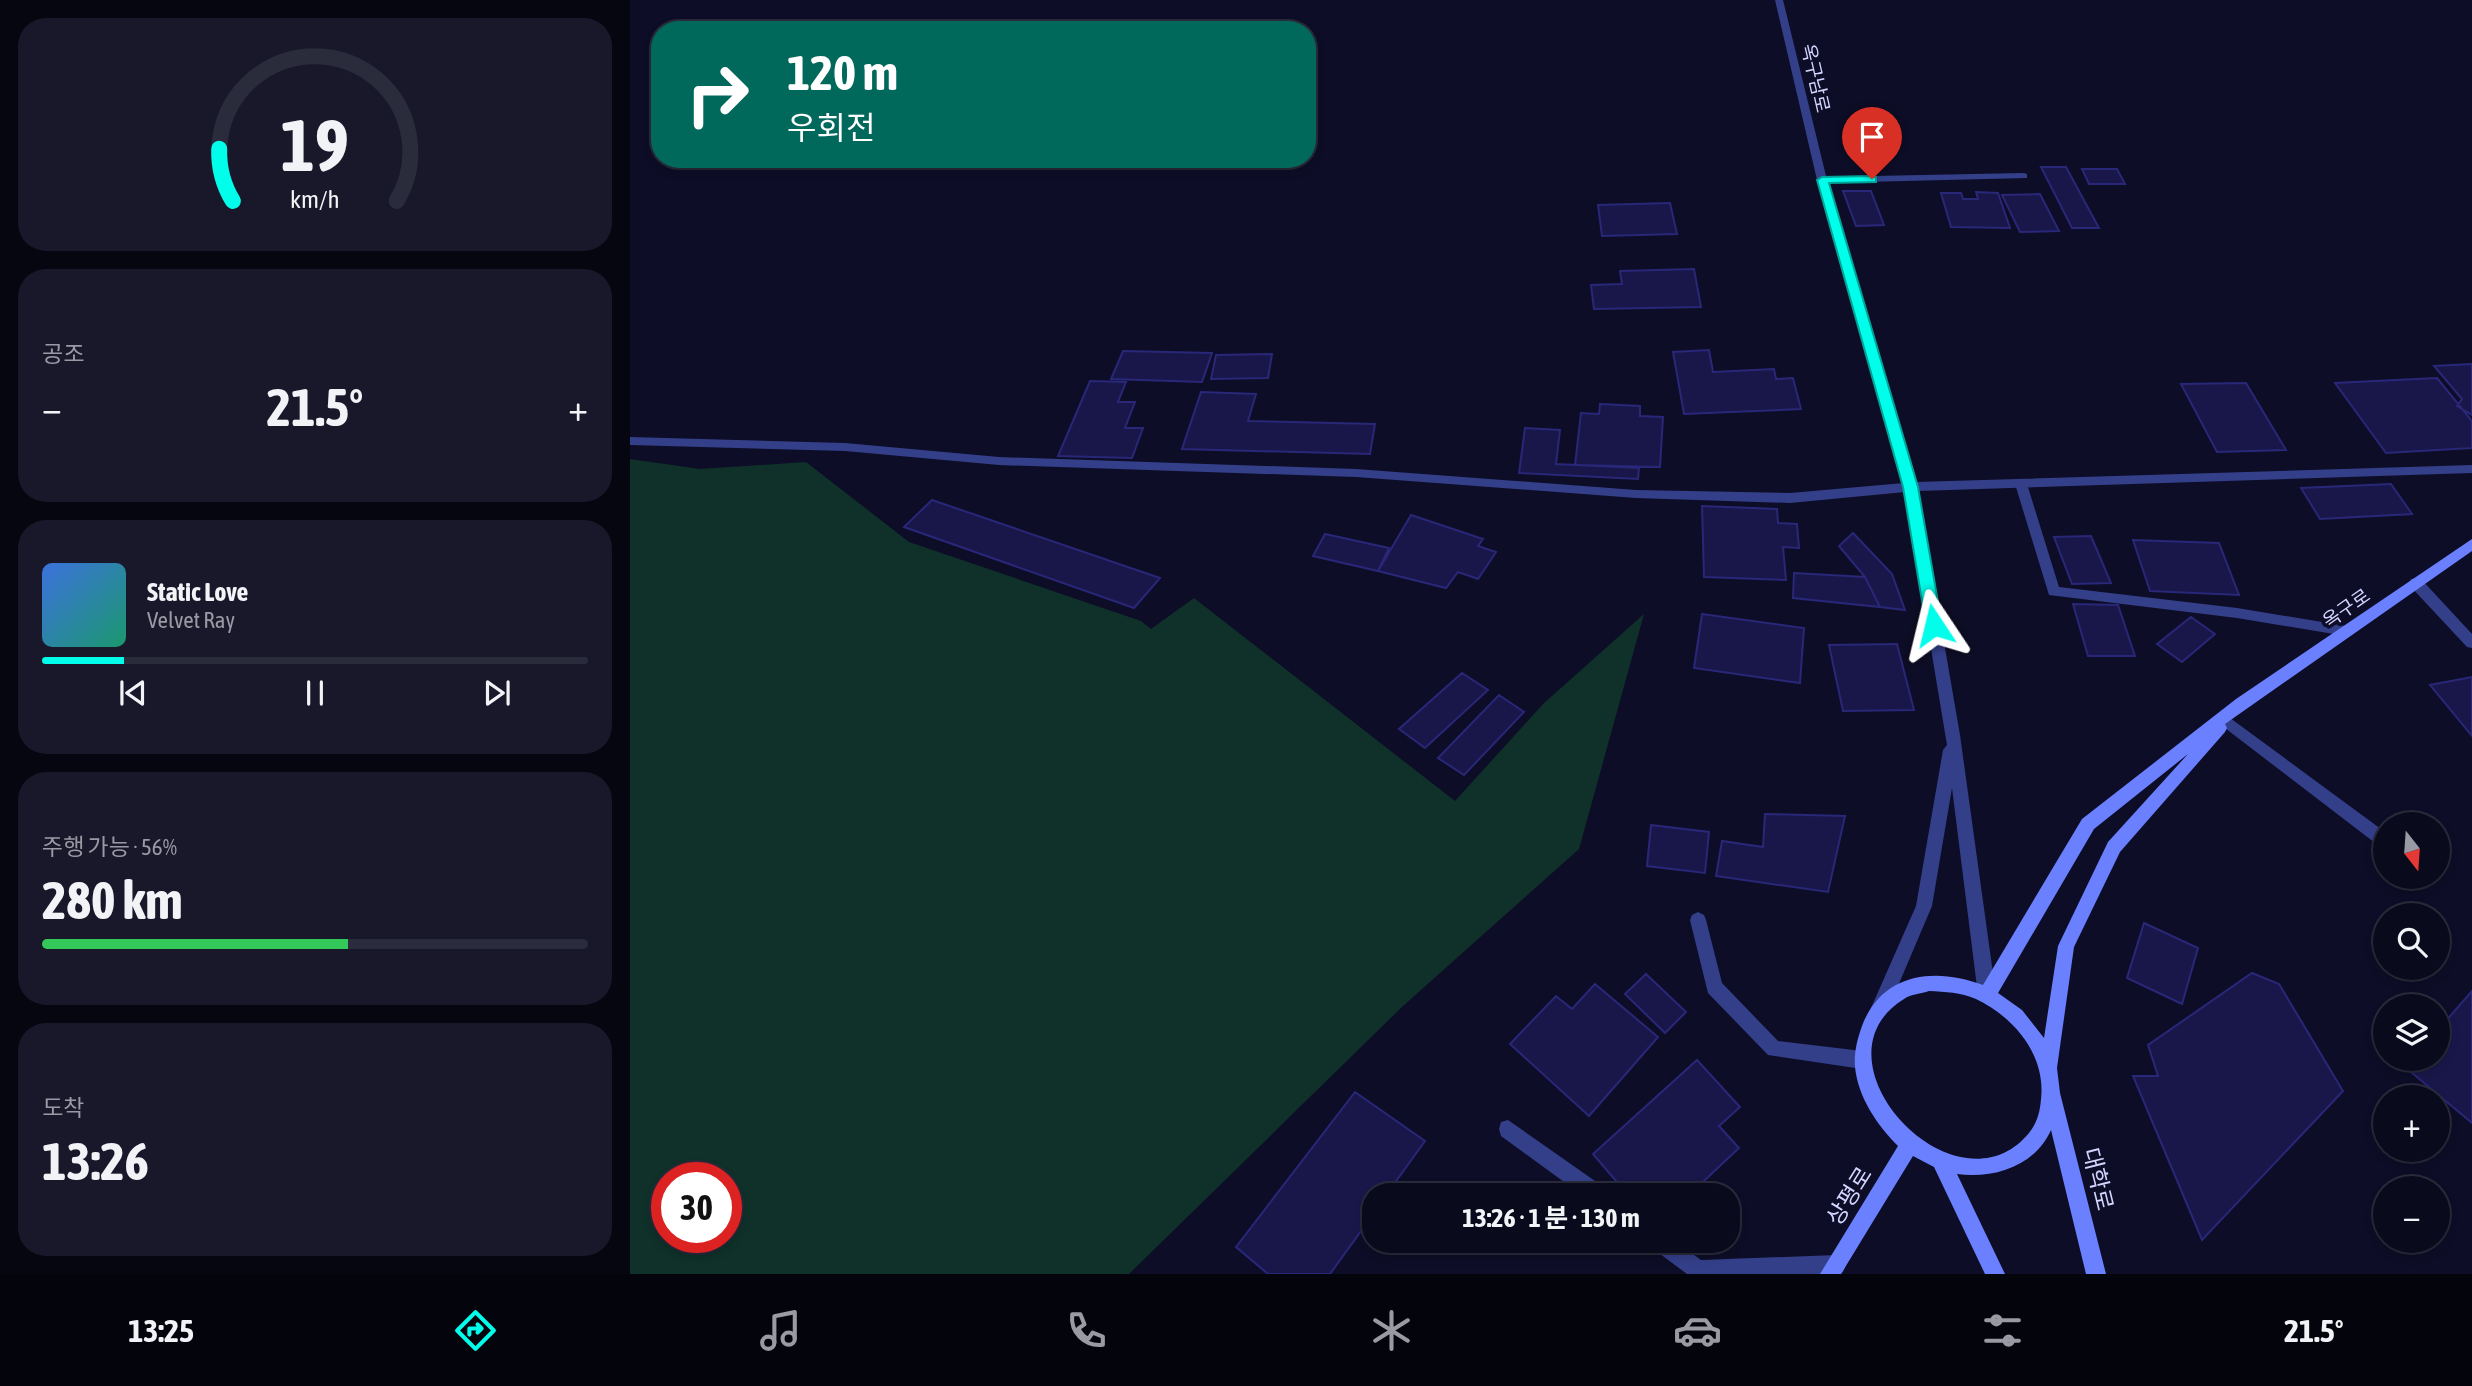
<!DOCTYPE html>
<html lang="ko">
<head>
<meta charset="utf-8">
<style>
	:root { --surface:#0a0a1d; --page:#18182a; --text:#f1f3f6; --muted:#999aa4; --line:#2a2b3b; --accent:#00feeb }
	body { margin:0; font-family:"Asap Condensed","Noto Sans KR",sans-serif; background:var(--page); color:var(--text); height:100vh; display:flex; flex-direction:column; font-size:26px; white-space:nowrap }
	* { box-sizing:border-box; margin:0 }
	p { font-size:23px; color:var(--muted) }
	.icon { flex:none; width:38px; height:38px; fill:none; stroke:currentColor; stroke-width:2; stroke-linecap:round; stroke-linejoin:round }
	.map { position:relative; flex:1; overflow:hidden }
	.drawer { display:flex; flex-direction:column; gap:18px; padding:18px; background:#060610; width:630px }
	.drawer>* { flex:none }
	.guide { position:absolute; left:21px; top:21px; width:665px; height:147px; border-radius:28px; box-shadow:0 4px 10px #0003,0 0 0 2px var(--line); background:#00695c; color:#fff; overflow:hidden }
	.needle { width:46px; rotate:163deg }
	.buttons { position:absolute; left:1743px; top:812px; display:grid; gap:14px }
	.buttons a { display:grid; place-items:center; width:77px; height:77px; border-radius:50%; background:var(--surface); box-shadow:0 4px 10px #0003,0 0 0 2px var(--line); font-size:35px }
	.speed { position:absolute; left:21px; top:1162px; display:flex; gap:14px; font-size:35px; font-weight:700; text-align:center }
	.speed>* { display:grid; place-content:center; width:91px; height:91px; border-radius:50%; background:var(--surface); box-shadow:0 4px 10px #0003,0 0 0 2px var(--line); line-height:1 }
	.speed .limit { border:10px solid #d22; background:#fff; color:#111 }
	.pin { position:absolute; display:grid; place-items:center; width:60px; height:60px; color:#fff; margin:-72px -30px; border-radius:50% 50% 50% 0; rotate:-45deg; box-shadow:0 0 7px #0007 }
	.pin .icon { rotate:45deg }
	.me { position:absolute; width:77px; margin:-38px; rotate:350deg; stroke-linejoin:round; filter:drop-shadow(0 0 5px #0008) }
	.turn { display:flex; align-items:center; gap:24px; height:147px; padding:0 21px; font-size:32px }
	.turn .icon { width:91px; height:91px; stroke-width:2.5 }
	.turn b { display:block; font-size:49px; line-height:60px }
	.big { font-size:52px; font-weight:700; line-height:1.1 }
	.drawer .card { flex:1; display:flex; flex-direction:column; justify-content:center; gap:10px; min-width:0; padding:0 24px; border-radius:28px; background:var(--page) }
	.drawer .dial { align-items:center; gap:0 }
	.dial svg { height:182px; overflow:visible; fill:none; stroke:var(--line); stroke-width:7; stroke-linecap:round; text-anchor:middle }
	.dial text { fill:var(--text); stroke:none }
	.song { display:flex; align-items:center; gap:21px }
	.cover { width:84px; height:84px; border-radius:10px; background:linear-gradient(135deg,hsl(220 70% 55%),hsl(160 70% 35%)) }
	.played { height:7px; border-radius:4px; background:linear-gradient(90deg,var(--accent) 15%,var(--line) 15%) }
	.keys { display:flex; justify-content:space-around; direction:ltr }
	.heat { display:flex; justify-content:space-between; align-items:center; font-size:38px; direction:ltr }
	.charge { height:10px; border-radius:5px; background:linear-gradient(90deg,#34c759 56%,var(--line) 0) }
	.trip { position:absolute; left:732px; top:1183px; width:378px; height:70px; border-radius:28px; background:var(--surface); box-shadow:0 4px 10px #0003,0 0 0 2px var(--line); font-weight:700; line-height:70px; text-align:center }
	.tabs { display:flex; height:112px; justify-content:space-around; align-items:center; background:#04040c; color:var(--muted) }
	.tabs .icon { width:49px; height:49px }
	.tabs .active { color:var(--accent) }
	.tabs b { font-size:32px; color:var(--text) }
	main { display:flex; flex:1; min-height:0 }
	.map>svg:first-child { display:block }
	.green { fill:#0f312a; fill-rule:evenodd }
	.building { fill:#19174a; stroke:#292778; stroke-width:2 }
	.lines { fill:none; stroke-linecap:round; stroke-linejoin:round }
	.lane { fill:#343f8a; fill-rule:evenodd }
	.street { fill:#343f8a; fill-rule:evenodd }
	.secondary { fill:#6a80ff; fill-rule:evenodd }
	.route { fill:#00feeb; stroke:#00a599; stroke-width:2 }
	.labels { text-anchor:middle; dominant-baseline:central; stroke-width:7; stroke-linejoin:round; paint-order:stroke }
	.street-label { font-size:19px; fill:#d3d5ff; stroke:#0d0d27 }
	.near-street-label { font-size:23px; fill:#d3d5ff; stroke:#0d0d27 }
</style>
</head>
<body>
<main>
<section class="drawer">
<div class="card dial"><svg viewBox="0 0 100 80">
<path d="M14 69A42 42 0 1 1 86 69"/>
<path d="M14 69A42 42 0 0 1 8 46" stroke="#00feeb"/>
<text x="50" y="56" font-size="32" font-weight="700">19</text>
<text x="50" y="72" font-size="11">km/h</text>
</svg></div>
<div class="card"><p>공조</p>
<div class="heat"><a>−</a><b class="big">21.5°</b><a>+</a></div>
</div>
<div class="card">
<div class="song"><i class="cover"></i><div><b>Static Love</b><p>Velvet Ray</p></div></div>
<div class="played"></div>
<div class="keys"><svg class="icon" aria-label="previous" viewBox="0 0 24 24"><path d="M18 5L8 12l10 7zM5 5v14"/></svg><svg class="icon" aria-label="pause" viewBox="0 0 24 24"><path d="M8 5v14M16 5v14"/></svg><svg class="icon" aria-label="next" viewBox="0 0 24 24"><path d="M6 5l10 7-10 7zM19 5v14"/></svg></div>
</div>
<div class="card"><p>주행 가능 · 56%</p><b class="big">280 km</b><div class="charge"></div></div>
<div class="card"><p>도착</p><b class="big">13:26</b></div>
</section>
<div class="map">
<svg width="1842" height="1274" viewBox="0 0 1842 1274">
	<rect width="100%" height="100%" fill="#0d0d27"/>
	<!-- green -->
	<path class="green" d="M0 459 70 469 176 462 279 542 511 621 521 629 564 598 825 801 913 704 1014 614 949 849 773 1006 499 1274H0ZM37 1178H96V1237H37Z"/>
	<!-- building -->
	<path class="building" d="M1411 167H1436L1469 228H1442Z
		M1452 169H1487L1495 184H1459Z
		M1213 191H1241L1254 225 1226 226Z
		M1346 192 1368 193 1380 228 1321 227 1311 193H1331L1333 199H1348Z
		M1410 194 1429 231 1390 232 1372 195Z
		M1040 203 1047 234 972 236 968 205Z
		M1064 269 1071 307 964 309 961 285 992 284 990 271Z
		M1079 350 1083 372 1144 369 1146 379 1163 378 1171 409 1054 414 1043 352Z
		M493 351 582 353 572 382 481 379Z
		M642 354 638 378 581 379 586 355Z
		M1842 364V415L1827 406 1832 399 1804 366Z
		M1807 378 1842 421V448L1756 453 1705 383Z
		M460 381 496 382 488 402H505L495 428H513L502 458 428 456Z
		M1616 383 1656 450 1587 452 1551 384Z
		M571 392 626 394 618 421 745 424 740 454 552 449Z
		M970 404 1010 406V416L1033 417 1030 467 945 465 951 413 969 414Z
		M895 428 930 430 926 464 1009 468 1008 479 889 473Z
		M1761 484 1782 514 1690 519 1671 488Z
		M302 500 530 578 504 608 274 527Z
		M1072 506 1147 509 1148 523 1167 524 1169 548 1153 547 1156 580 1074 577Z
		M781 515 853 539 848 546 866 552 848 579 828 572 816 588 748 571Z
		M1223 533 1262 574 1275 610 1250 607 1235 577 1209 546Z
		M695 534 759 548 748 571 683 556Z
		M1461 536 1481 583 1442 584 1424 537Z
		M1503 540 1589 543 1609 595 1520 591Z
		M1164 573 1235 577 1250 607 1163 598Z
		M1443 604 1488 605 1505 656H1458Z
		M1072 614 1174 628 1170 683 1064 668Z
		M1561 617 1585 634 1552 662 1527 644Z
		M1267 644 1284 710 1213 711 1199 645Z
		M832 673 858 690 795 748 769 729Z
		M1842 677V736L1800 685Z
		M869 695 894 712 834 775 808 758Z
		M1135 814 1215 816 1198 892 1086 876 1092 841 1133 847Z
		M1021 825 1079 832 1075 873 1017 866Z
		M1514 923 1568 948 1552 1004 1497 978Z
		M1622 973 1649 984 1713 1091 1572 1240 1503 1076H1528L1518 1045Z
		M1016 974 1056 1012 1035 1033 995 994Z
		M965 984 1028 1037 959 1116 880 1044 926 996 942 1009Z
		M1842 991V1123L1775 1067 1782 1059H1808V1030Z
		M1067 1060 1110 1107 1089 1126 1109 1148 1059 1195H998L963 1154Z
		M725 1092 795 1141 756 1195H744V1213L700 1274H638L606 1247Z"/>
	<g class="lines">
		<!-- lane -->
		<path class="lane" d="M1394 173 1397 174V178L1192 183 1187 180 1192 177Z
			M1391 480 1397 484 1429 587 1607 608 1716 626 1721 627 1723 631 1721 635 1716 636 1607 618 1419 595 1385 484Z
			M1786 578 1791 579 1842 634V648L1837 647 1781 587 1779 583 1781 579Z
			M1596 715 1755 832V848L1749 846 1591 725 1589 721 1591 717Z
			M1068 912 1074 915 1076 920 1092 983 1148 1041 1232 1051 1238 1054 1241 1060 1238 1066 1232 1069 1138 1055 1078 993 1060 920 1062 915Z
			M878 1120 975 1188 977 1195H952L871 1136 869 1129 871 1122Z
			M1019 1241H1045L1071 1260 1206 1255 1213 1258 1216 1265 1213 1272 1208 1274H1057L1022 1248Z"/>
		<!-- street -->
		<path class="street" d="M1145 0H1153L1197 180 1286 482 1842 465V473L1288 491 1330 735 1366 995 1363 1001 1357 1003 1351 1001 1348 995 1322 788 1302 906 1256 1014 1250 1016 1244 1014 1241 1008 1286 906 1313 750 1317 745 1275 492 1160 503 1006 498 726 477 369 465 215 451 0 445V437L215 443 369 457 726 469 1006 490 1160 493 1274 483 1187 180Z"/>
		<!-- secondary -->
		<path class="secondary" d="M1842 539V551L1595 724 1597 728 1595 732 1490 852 1444 947 1427 1068 1430 1093 1476 1274H1456L1421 1130C1405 1166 1364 1179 1327 1174L1375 1274H1355L1304 1167 1283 1156 1211 1274H1190L1268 1146C1247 1125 1228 1097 1225 1067 1224 1052 1227 1040 1232 1026 1252 972 1306 967 1353 985L1452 819 1606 699ZM1558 754 1478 842 1428 946 1414 1038 1392 1010 1368 993 1464 829ZM1299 991C1316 992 1330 992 1346 999 1384 1017 1416 1055 1411 1099 1410 1112 1407 1123 1399 1133 1326 1221 1175 1060 1274 999 1281 994 1291 994 1299 991Z"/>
	</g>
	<!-- route -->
	<path class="route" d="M1242 176 1246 177V182L1199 183 1288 487 1312 625 1304 631 1296 625 1273 487 1187 180 1192 177Z"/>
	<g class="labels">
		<!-- street labels -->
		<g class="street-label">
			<text transform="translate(1186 78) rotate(77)">옥구남로</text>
			<text transform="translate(1716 608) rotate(-35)">옥구로</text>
		</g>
		<!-- near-street labels -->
		<g class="near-street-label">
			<text transform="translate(1468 1179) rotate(76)">대학로</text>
			<text transform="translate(1219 1196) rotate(-58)">상평로</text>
		</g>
	</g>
</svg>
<div class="buttons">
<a><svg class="needle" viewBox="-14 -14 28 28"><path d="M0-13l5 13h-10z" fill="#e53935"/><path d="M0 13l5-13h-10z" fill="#999aa4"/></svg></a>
<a><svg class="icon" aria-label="search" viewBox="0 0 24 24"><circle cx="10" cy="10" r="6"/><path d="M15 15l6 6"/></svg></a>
<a><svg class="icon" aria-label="layers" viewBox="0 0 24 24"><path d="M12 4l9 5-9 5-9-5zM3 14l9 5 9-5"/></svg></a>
<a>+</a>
<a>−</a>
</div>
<div class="speed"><div class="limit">30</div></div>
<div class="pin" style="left:1242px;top:179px;background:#d93025"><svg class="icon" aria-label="arrive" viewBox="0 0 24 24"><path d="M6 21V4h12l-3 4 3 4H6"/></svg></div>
<svg class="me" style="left:1304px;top:625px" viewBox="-20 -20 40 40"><path d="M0-17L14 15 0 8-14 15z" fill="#00feeb" stroke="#fff" stroke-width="4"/></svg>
<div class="trip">13:26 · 1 분 · 130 m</div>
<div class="guide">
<div class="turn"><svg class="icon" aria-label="right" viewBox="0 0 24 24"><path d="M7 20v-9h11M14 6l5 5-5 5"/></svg><div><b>120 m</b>우회전</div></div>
</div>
</div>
</main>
<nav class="tabs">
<b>13:25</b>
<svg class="icon active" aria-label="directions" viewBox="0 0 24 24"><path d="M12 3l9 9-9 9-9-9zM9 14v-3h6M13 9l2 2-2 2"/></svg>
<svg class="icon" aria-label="music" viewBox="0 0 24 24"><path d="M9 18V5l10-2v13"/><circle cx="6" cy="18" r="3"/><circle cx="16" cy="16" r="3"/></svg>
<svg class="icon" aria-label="phone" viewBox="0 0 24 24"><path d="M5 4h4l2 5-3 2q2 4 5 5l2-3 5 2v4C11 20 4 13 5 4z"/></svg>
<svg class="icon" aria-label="climate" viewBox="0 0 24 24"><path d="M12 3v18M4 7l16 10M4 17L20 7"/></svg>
<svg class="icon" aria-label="car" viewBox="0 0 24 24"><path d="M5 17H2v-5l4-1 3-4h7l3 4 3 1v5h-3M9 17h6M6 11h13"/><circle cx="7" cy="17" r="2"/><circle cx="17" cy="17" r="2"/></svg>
<svg class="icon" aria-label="filters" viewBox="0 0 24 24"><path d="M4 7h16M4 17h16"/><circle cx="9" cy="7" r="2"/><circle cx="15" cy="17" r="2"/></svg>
<b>21.5°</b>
</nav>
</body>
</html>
